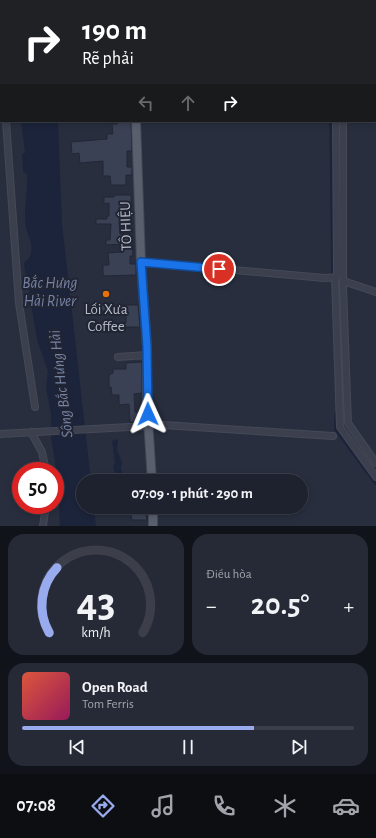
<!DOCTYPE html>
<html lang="vi">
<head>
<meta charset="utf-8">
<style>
	:root { --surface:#1e222e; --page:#262a36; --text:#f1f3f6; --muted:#a1a4aa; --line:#3c3f4a; --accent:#98abee }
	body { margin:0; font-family:"Alegreya Sans",sans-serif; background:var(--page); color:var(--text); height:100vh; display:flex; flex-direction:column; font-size:15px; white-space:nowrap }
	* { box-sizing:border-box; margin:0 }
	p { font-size:13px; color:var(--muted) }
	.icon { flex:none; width:22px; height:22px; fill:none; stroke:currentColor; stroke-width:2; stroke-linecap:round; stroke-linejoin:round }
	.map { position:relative; height:526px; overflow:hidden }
	.side { display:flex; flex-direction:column; gap:8px; padding:8px; background:#101319; flex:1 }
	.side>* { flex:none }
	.guide { position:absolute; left:0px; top:0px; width:376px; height:122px; box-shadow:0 2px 6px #0003,0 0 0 1px var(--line); background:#202124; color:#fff; overflow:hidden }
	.speed { position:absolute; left:12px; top:462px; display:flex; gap:8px; font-size:20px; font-weight:700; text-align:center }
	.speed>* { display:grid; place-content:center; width:52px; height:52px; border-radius:50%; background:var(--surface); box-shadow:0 2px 6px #0003,0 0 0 1px var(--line); line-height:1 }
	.speed .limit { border:6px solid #d22; background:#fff; color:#111 }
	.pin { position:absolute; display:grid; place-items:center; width:34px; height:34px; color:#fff; margin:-17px; border:2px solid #fff; border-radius:50%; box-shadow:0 1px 4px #0007 }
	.me { position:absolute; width:44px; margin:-22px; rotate:359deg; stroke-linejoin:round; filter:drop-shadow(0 0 3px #0008) }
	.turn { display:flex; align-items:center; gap:14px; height:84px; padding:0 16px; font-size:18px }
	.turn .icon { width:52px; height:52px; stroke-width:2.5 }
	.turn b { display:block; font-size:28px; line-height:34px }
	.lanes { display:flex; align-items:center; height:38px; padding:0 16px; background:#0003; justify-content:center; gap:20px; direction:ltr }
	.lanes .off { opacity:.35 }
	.big { font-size:30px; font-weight:700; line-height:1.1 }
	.side .tile { flex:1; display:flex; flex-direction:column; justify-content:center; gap:6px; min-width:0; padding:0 14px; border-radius:16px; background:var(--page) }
	.side .dial { align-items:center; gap:0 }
	.dial svg { height:104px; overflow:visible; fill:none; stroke:var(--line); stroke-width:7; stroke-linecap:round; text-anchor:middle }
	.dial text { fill:var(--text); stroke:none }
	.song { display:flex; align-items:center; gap:12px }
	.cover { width:48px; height:48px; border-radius:6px; background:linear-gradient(135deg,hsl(10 70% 55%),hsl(330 70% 35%)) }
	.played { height:4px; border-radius:2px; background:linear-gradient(90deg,var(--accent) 70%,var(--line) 70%) }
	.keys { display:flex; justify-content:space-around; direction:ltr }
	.heat { display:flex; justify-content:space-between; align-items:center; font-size:22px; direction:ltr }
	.side .tiles { flex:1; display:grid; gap:8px; grid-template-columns:1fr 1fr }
	.tile:last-child { grid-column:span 2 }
	.trip { position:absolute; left:76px; top:474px; width:232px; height:40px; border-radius:20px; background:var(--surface); box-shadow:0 2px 6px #0003,0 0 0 1px var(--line); font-weight:700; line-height:40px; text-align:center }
	.tab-bar { display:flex; height:64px; justify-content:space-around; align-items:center; background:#0c0e12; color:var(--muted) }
	.tab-bar .icon { width:28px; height:28px }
	.tab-bar .current { color:var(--accent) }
	.tab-bar b { font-size:18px; color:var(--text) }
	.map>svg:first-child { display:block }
	.water { fill:#1c243b }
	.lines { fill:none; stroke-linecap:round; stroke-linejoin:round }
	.canal { stroke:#1c243b; stroke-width:5.5 }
	.building { fill:#3a4154; stroke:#232735 }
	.minor-casing { stroke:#454957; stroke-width:8 }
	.major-casing { stroke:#454957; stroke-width:10 }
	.minor { stroke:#3c404e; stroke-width:6 }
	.major { stroke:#5a5f6e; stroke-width:8 }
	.route-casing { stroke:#114b97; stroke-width:10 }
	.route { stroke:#1a73e8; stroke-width:7 }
	.food-dot { fill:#e8710a; stroke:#212533; stroke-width:1.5 }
	.labels { text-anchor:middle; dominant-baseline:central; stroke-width:4; stroke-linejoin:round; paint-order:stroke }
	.street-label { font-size:15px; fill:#b8bcc9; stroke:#212533 }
	.poi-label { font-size:15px; fill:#b8bcc9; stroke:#212533 }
	.water-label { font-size:16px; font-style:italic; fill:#7582a4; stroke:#212533 }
</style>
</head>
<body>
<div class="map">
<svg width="376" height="526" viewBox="0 0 376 526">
	<rect width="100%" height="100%" fill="#282e3e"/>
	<!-- water -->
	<path class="water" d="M21 121H58L62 223 91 481H83V507H94L96 526H60L58 481 51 437V414L46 388 48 371 37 340 28 286 29 279 25 273 24 263C27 260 31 257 31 252 33 244 28 236 26 228 23 210 28 191 27 174L23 172 22 154 25 153Z
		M118 439 117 450 122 462 121 468 122 472 120 478 115 474 113 466 115 463 112 441Z"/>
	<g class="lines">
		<!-- canal -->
		<path class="canal" d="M331 1V0
			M332 121 334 273
			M337 415V429L376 482"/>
	</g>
	<!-- building -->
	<path class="building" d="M117 121H131L132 151H127V167H132V175H126V185H111L110 176H103V161L80 163 79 153 72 154 71 142 107 139V134H113L112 124H117Z
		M114 195H131V204H129L131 222H119L120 234H130V236H132L133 256H130V264H136V275L103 276V265H109L108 253 122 252V244L106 245V240H110L111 224H96V219H107V216H109V203L104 204V197H114Z
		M97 305H138L140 327H123V323H126V310L97 311Z
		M142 362V393L134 394 135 412H141V422H130L129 404 119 405V395H112L111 387H109V375L113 373V369H126V363Z
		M129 507H143L144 514H146L147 520H132Z"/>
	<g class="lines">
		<!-- minor casing -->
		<g class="minor-casing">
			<path id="minor" d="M184 0V1
				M221 0V1
				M334 0V1
				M8 1V0
				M340 1V0
				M1 26V41
				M6 121 19 303 35 407
				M343 121V287L348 423 376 463
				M141 262 325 278 337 277 336 121
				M335 277 340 427 376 477
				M343 281 376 292
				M118 357 147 355
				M148 424 333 436
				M31 432 42 452 46 471
				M0 434 148 426
				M43 526 46 505"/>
		</g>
		<!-- major casing -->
		<g class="major-casing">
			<path id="major" d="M130 0 131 1
				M375 3H376
				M375 12H376
				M375 27H376
				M375 37H376
				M136 121 141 262 147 347V404L152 481
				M153 507V526"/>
		</g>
		<!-- minor -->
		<use href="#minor" class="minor"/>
		<!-- major -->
		<use href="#major" class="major"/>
	</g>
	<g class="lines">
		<!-- route casing -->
		<g class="route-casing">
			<path id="route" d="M148 414 147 347 141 262 219 269"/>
		</g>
		<!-- route -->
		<use href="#route" class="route"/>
	</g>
	<!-- markers -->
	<circle class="food-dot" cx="106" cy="294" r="4"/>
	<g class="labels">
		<!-- street labels -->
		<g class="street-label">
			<text transform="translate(126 226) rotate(-92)">TÔ HIỆU</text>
		</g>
		<!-- poi labels -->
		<g class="poi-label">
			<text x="106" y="309">Lối Xưa<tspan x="106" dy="17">Coffee</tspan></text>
		</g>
		<!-- water labels -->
		<g class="water-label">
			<text x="50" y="283">Bắc Hưng<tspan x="50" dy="18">Hải River</tspan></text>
			<text transform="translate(61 384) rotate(-97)">Sông Bắc Hưng Hải</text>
		</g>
	</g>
</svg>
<div class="speed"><div class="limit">50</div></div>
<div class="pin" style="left:219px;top:269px;background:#d93025"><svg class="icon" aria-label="arrive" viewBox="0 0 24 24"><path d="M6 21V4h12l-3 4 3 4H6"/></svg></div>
<svg class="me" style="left:148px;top:414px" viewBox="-20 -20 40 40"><path d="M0-17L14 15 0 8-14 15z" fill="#1a73e8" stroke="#fff" stroke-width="4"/></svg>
<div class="trip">07:09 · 1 phút · 290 m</div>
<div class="guide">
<div class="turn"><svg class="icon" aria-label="right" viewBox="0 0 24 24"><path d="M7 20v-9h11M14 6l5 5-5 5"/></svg><div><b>190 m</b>Rẽ phải</div></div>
<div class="lanes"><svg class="icon off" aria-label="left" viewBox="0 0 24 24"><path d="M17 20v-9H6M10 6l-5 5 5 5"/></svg><svg class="icon off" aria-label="ahead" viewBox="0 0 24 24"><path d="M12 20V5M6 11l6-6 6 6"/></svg><svg class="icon" aria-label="right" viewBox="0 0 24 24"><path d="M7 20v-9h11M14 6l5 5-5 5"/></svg></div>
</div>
</div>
<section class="side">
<div class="tiles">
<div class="tile dial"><svg viewBox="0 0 100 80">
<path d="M14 69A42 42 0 1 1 86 69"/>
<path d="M14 69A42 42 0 0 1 20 19" stroke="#98abee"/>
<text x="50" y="56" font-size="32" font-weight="700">43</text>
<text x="50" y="72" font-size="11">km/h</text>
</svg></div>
<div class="tile"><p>Điều hòa</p>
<div class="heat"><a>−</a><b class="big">20.5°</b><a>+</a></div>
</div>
<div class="tile">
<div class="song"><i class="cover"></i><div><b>Open Road</b><p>Tom Ferris</p></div></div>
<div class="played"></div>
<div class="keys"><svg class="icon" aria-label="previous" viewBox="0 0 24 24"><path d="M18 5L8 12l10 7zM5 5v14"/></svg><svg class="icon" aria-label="pause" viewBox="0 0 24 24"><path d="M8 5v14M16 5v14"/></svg><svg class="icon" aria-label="next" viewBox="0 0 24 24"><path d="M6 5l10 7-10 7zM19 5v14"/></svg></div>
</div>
</div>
</section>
<nav class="tab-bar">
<b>07:08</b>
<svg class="icon current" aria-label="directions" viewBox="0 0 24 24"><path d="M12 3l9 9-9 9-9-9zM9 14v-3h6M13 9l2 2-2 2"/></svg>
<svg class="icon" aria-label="music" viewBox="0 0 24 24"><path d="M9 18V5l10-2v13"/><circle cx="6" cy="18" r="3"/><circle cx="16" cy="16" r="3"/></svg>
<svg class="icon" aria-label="phone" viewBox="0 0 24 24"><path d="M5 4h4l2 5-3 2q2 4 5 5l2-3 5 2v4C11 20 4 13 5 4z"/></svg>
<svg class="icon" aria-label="climate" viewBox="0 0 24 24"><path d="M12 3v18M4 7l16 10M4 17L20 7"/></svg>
<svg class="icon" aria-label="car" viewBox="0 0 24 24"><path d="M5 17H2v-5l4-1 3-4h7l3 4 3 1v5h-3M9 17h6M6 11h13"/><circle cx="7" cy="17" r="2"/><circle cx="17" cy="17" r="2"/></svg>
</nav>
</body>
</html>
